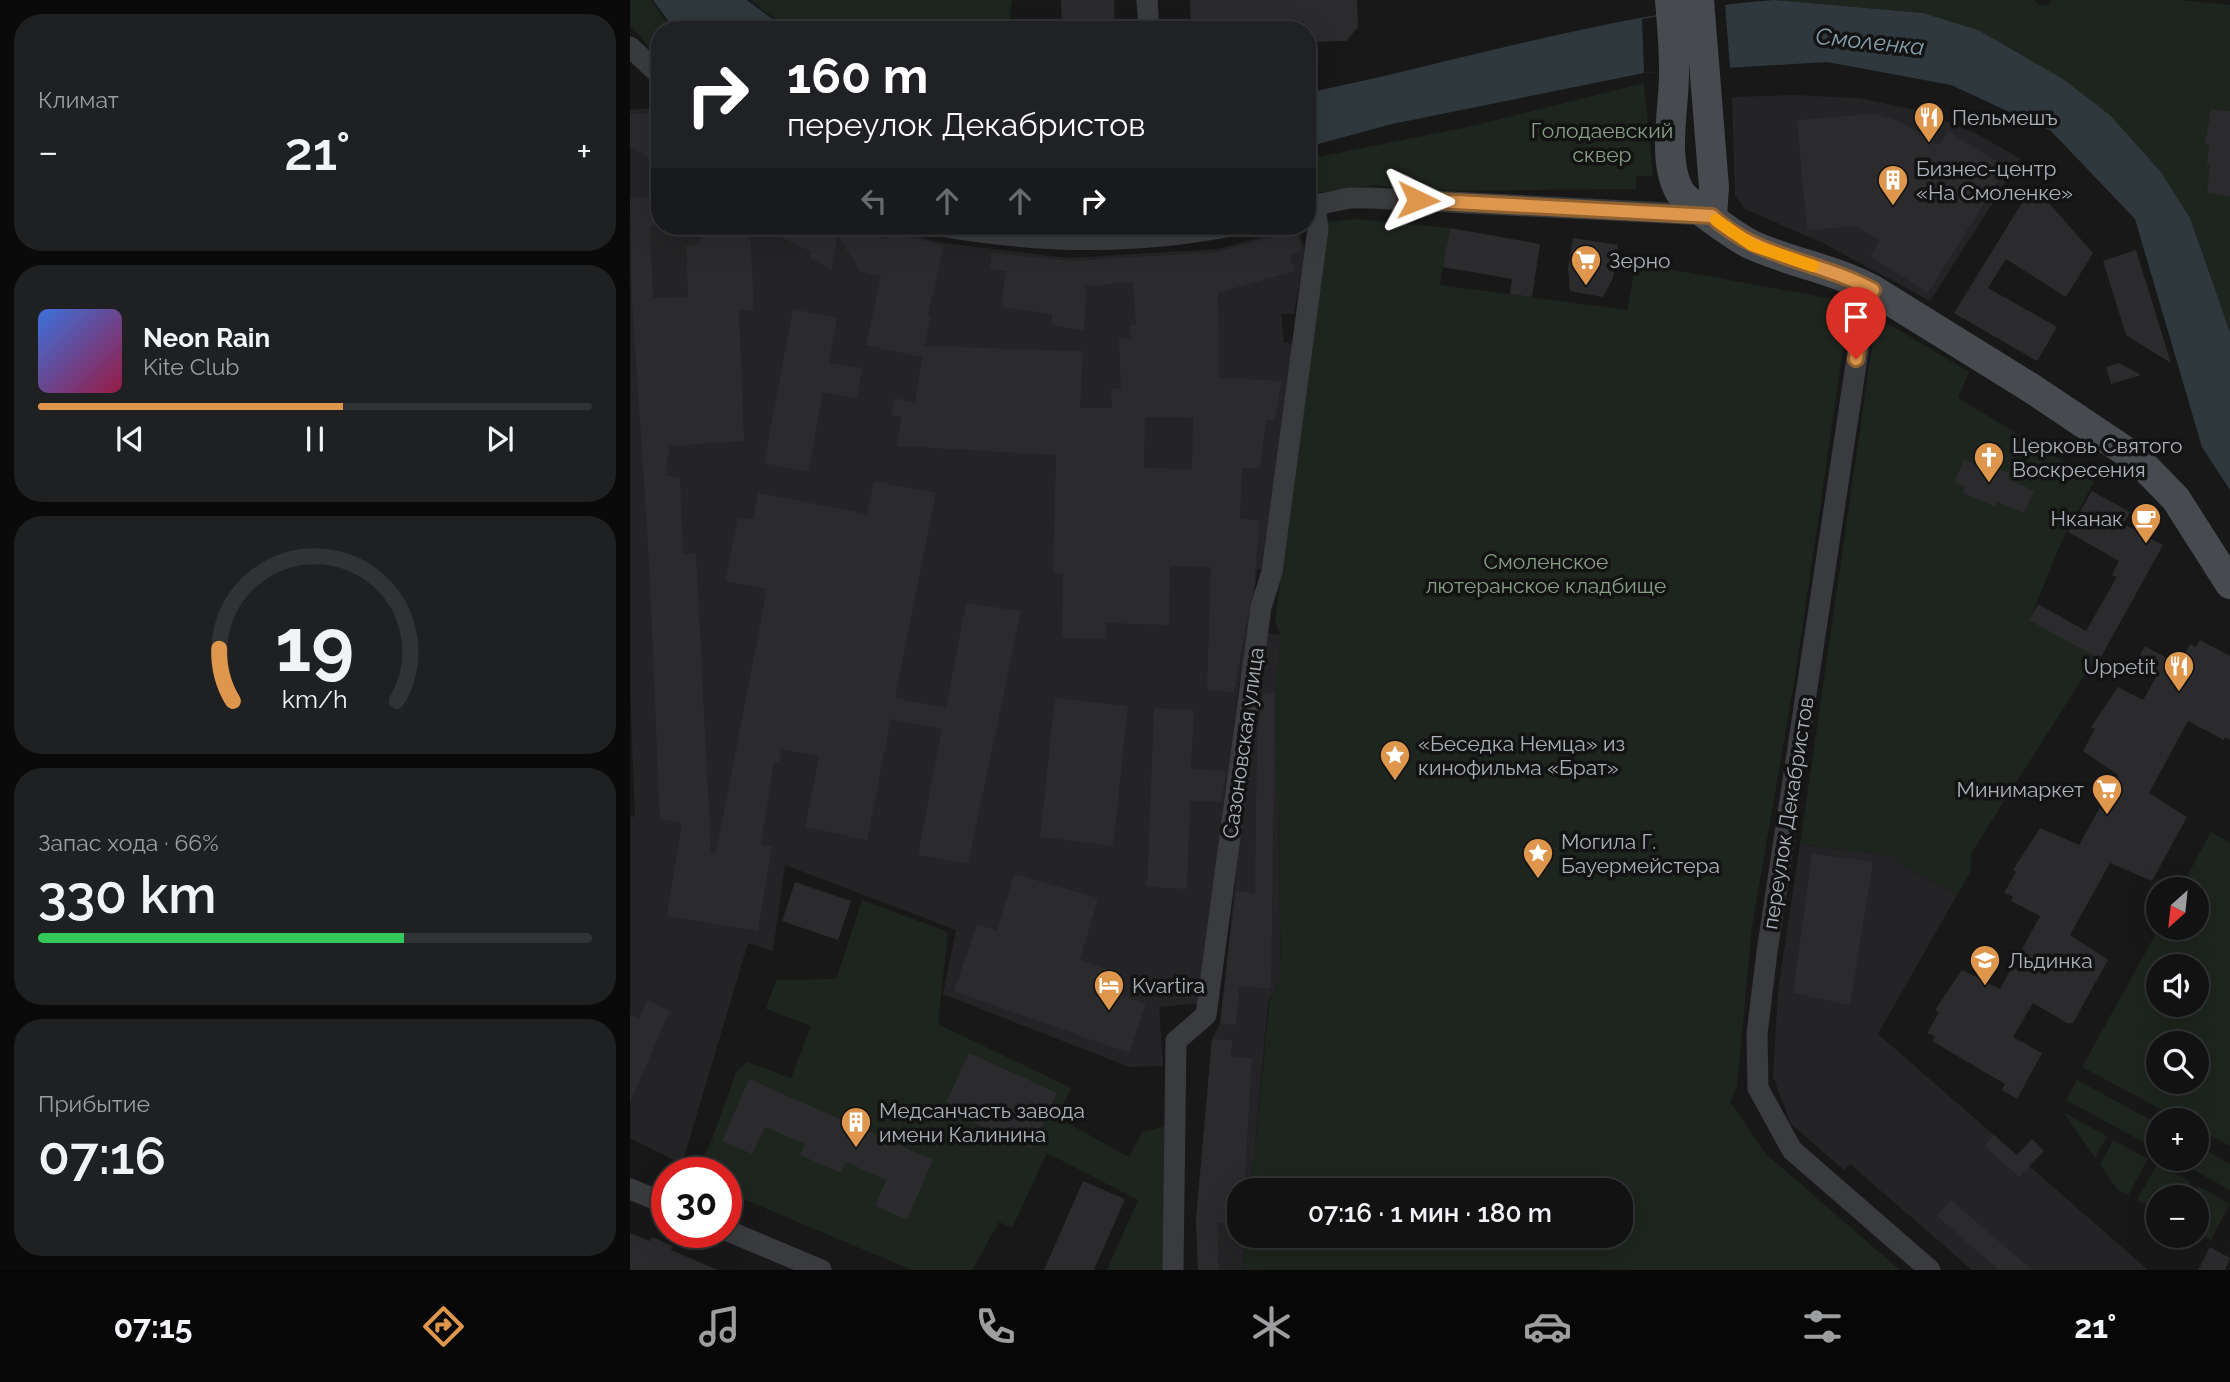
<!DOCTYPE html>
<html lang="ru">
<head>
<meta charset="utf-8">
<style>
	:root { --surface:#121213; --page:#1f2021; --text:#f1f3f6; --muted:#9c9ea0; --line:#313233; --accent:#dd964c }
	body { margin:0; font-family:Raleway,sans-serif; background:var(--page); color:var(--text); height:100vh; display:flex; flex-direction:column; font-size:26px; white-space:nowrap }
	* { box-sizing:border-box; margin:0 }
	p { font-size:23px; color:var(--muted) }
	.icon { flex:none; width:38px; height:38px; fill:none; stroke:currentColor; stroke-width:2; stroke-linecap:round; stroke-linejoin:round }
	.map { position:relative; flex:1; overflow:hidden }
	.sheet { display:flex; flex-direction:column; gap:14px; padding:14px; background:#0a0a0a; width:630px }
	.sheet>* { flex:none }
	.hud { position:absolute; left:21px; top:21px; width:665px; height:214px; border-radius:28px; box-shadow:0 7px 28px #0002,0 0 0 2px var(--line); background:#202124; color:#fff; overflow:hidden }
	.needle { width:46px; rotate:207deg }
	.buttons { position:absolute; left:1516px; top:877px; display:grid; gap:14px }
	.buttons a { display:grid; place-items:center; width:63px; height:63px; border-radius:50%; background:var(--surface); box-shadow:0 7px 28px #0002,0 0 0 2px var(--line); font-size:35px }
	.speed { position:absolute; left:21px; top:1157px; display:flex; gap:14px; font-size:35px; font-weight:700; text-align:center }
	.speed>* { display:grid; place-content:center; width:91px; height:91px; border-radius:50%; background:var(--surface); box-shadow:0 7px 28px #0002,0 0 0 2px var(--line); line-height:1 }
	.speed .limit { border:10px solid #d22; background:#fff; color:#111 }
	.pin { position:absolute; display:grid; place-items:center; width:60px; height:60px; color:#fff; margin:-72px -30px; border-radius:50% 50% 50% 0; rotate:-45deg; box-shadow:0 0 7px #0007 }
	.pin .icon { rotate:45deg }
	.me { position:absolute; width:77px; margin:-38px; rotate:92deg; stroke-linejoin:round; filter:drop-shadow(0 0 5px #0008) }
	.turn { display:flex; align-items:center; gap:24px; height:147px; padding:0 21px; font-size:32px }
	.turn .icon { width:91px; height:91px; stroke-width:2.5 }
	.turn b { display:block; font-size:49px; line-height:60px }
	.lanes { display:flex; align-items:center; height:66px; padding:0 21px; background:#0003; justify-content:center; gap:35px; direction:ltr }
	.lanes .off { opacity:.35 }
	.big { font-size:52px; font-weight:600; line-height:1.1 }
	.sheet .tile { flex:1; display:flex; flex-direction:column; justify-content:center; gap:10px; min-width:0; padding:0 24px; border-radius:28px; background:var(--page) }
	.sheet .dial { align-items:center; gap:0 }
	.dial svg { height:182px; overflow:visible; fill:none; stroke:var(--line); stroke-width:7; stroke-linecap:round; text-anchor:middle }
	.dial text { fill:var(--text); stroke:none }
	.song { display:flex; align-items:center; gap:21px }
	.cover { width:84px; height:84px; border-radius:10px; background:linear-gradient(135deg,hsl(220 70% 55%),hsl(340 70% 35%)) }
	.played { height:7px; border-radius:4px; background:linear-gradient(90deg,var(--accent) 55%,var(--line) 55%) }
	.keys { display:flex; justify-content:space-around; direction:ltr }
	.heat { display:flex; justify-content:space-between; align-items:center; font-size:38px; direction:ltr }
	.charge { height:10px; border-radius:5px; background:linear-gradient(90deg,#34c759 66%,var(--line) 0) }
	.trip { position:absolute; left:597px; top:1178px; width:406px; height:70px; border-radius:28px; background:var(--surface); box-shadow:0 7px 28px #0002,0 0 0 2px var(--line); font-weight:600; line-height:70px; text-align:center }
	.dock { display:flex; height:112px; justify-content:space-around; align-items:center; background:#070708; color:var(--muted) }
	.dock .icon { width:49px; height:49px }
	.dock .current { color:var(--accent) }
	.dock b { font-size:32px; color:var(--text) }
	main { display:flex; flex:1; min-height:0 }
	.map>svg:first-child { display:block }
	.built { fill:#242426 }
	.green { fill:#1e241e; fill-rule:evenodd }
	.water { fill:#2f383c }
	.pier { fill:#181819 }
	.building { fill:#2b2b2d; fill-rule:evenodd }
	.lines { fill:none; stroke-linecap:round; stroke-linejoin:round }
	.minor { stroke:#393b3e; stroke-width:21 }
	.secondary { stroke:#474a4e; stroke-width:30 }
	.route-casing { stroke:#906231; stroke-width:18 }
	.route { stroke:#dd964c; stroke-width:12 }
	.slow { stroke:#f59e0b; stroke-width:12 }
	.labels { text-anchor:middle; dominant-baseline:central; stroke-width:7; stroke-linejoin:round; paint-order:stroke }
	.poi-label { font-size:21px; fill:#abb1b8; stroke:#131314; text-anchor:start }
	.park-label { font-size:21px; fill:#87a085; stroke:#131314 }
	.street-label { font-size:21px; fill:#abb1b8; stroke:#131314 }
	.water-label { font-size:23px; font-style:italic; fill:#87a2ae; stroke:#131314 }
</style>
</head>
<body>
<main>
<section class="sheet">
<div class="tile"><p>Климат</p>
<div class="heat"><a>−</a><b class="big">21°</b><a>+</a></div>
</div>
<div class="tile">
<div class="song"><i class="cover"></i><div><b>Neon Rain</b><p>Kite Club</p></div></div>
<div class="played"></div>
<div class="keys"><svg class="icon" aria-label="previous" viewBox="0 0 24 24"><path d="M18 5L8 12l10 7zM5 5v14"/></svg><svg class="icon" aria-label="pause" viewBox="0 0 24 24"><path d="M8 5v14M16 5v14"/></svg><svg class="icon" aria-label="next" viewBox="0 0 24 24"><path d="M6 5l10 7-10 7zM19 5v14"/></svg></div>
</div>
<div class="tile dial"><svg viewBox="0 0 100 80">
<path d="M14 69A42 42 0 1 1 86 69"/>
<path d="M14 69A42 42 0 0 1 8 46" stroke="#dd964c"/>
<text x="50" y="56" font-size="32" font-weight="700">19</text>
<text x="50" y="72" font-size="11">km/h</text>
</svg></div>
<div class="tile"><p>Запас хода · 66%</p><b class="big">330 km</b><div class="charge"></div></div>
<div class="tile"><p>Прибытие</p><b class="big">07:16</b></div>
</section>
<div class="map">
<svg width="1600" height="1270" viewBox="0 0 1600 1270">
	<rect width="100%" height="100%" fill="#181819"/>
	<!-- built -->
	<path class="built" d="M1162 95 1229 98 1294 112 1347 134 1391 159 1300 301 1195 244 1115 209 1105 195 1102 97Z
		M30 107V226H247L314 243 438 258 588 249 668 227 675 251 664 314H651L654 343 668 344 635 569 627 570 617 664 609 683 572 1003 529 1007 533 1066 499 1067 313 994 326 930 155 865 143 951 118 943 52 1164 0 1138V816L5 817 0 686V110Z
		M632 632 651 635 646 685 651 978 638 1002 621 1190H609V1236H616L612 1270H568L566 1220 582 1039 590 1024Z
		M1170 844 1265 856 1276 867 1327 895 1248 1034 1518 1270H1342L1220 1164 1214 1170 1161 1124 1143 1077 1148 991Z"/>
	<!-- green -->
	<path class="green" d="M0 0H21L42 30H30V60L0 25Z
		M120 0H382L379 30H159Z
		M1144 0H1404L1409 5 1416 6 1422 0H1549L1600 5V332L1560 218 1531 172 1481 116 1348 31 1293 13Z
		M1014 83 1023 176H1006V189L792 191 744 185 677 194V159L842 126Z
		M726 219 820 228 810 285 997 310 1006 263 1220 302 1167 665 1122 927 1107 1086 1100 1102 1136 1154 1270 1270H612L616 1236H990V1190H621L639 1002 651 978 646 685 651 635 645 622 696 222Z
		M1259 324 1339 372 1328 398 1465 480 1431 543 1400 619 1466 657 1342 852 1340 873 1327 895 1276 867 1265 856 1170 844 1245 326Z
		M1581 832 1600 843V1146L1566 1128V1120H1551L1452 1067 1529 928H1566V889H1550ZM1528 966H1566V1004H1528ZM1528 1043H1566V1082H1528Z
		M232 900 318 932 308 1024 441 1088 427 1117 499 1157 512 1132 536 1126 534 1270H477L508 1200 417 1153 382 1228 369 1222 342 1270H282L96 1192V1172H64L80 1145 106 1072 117 1062 161 1078 181 1026 136 1009 146 980 206 979Z
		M1447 1080 1528 1124V1150L1436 1100Z
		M1433 1112 1477 1136 1465 1158Z
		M1483 1140 1518 1159 1498 1195 1487 1189 1470 1165Z
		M1566 1145 1600 1164V1190L1543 1159 1566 1158Z
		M1527 1164 1561 1182 1553 1197H1528V1211L1507 1200Z
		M1568 1186 1600 1204 1581 1240 1566 1232V1197H1563Z"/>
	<!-- water -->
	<path class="water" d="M23 0H117L157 30H45Z
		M1144 0 1293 13 1348 30 1433 79 1481 116 1531 172 1560 218 1600 332V490L1572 447 1505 219 1421 131 1321 85 1197 62 1014 73 762 124 677 147V93C832 61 986 12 1144 0Z"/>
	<!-- pier -->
	<path class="pier" d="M1095 4 1100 68 1014 73 1012 19Z"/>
	<!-- building -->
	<path class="building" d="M431 0H484L485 30H432Z
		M560 0H727L728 27 716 41 677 42V30H561Z
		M1581 109 1600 111V196L1577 193 1580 166 1577 165 1579 144H1575Z
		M0 114H30V165L0 146Z
		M1245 114 1266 120 1309 145 1318 131 1376 168 1298 293 1240 256 1250 240 1225 226 1177 230 1167 120Z
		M1403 185 1463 253 1436 297 1376 259 1358 288 1427 327 1407 361 1324 313Z
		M23 197 24 226H20L23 298 58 297 56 246 67 245 81 226H120L124 310H109L114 441 40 446 35 475 50 478 53 554 66 553 81 853H86L137 589 95 581 108 518 123 519 128 493 237 514 244 481 306 493 265 698 316 708 336 603 391 611 338 864 288 855 312 729 261 719 237 840 175 827 189 757 152 749 149 762H144L131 845 142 846 128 931 37 916 52 823 30 819 19 561 2 299 0 198Z
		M127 226H209L257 239 259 233 314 245 298 315H301L294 346 453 351 450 408H482L481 388 491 389 489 339H501L500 325H506L503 282 456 286 454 331 422 325V314L371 307 376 271 360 269 361 253 443 261 588 252 666 230 672 250 660 255 664 271 588 293 589 378 652 381 644 421 636 420 630 468H612L610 518 630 521 624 584 604 692 577 690 581 567 540 566 539 625 476 623V639L432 638 433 573H423L426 455 267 446 271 417 261 415 265 398 285 403 292 357 236 345 251 276 230 271 208 236 201 270 179 258 182 252ZM515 417 563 418 562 469 514 468Z
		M820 228 910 244 902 297 880 294 882 279 813 267Z
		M943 238 988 245 983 278 973 297 940 291 938 269Z
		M1506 250 1541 363 1496 335 1473 261Z
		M163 309 207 318 199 363 232 368 227 398 193 392 178 472 134 463Z
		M1489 363 1511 375 1481 384 1476 367Z
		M1334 459 1345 464 1347 459 1364 467 1380 474 1378 479 1404 491 1394 513 1368 502 1365 507 1332 492 1335 487 1324 482Z
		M1462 491 1500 512 1493 524 1533 545 1470 659 1399 620 1408 604 1456 631 1487 577 1482 575 1489 561 1438 532Z
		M1570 640 1600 656V740L1595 737 1594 740 1558 721 1519 793 1557 817 1522 881 1480 863 1440 935 1478 960 1443 1023H1437L1403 1003 1383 1037 1412 1053 1387 1099 1372 1090 1375 1084 1302 1041 1305 1036 1297 1033 1309 1012 1305 1010 1332 970 1370 989 1410 916 1381 901 1383 897 1374 893 1386 872 1383 870 1410 828 1449 845 1488 775 1453 751 1465 729 1461 727 1488 687 1513 700 1529 672 1507 660 1515 646 1549 665 1560 644 1566 647Z
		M633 693H645L641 988 609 987 606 1025 590 1024 606 891 625 893 627 738Z
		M425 698 498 706 483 846 410 837Z
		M524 708 564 710 561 769 596 771 591 802 560 801 557 889 517 887Z
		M1182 854 1243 862 1220 1005 1163 993Z
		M384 874 468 898 450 960 480 970 473 989 516 1004 499 1053 324 991 347 924 367 931Z
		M165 882 221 901 208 940 152 921Z
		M17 1000 40 1011 0 1102V1015L9 1019Z
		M582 1039 602 1040 601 1057 622 1058 614 1190H609V1224L588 1223V1270H568L566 1220Z
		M339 1053 427 1093 402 1148 313 1109Z
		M119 1079 303 1160 277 1220 245 1206 256 1180 216 1162 211 1173 170 1155 175 1144 135 1127 122 1154 92 1141Z
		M1364 1135 1387 1155 1402 1139 1414 1151 1389 1177 1354 1146Z
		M453 1181 495 1199 464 1270H414Z
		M1321 1200 1402 1270H1369L1307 1216Z
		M0 1233 20 1241 22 1237 43 1246 41 1250 88 1270H0Z
		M1580 1247 1600 1258 1595 1270H1568Z"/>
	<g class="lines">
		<!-- minor -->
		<path class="minor" d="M517 0 519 30
			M0 47 30 75
			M677 207 719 198H741L1076 215
			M310 226C407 243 505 245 601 226
			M1243 290 1235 305 1137 952 1127 1034 1128 1088 1162 1150 1300 1270
			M0 1189 37 1204
			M96 1230 191 1270
			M543 1270 546 1041 576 1015 631 607 642 572 688 229 685 205"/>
		<!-- secondary -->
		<path class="secondary" d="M1040 0C1042 23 1044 46 1044 70 1045 105 1031 160 1050 192 1056 202 1109 239 1122 245 1162 263 1204 269 1243 290L1401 388 1507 459 1546 499 1600 584
			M1069 0 1084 187 1082 216"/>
	</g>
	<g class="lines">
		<!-- route casing -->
		<g class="route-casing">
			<path id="route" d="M788 200 1082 216C1126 258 1190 261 1243 290L1235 305 1226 359"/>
		</g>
		<!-- route -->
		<use href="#route" class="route"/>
		<!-- slow -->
		<path class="slow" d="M1086 220 1122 245 1183 266"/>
	</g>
	<!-- icons -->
	<defs>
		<g id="restaurant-pin" transform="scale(1.575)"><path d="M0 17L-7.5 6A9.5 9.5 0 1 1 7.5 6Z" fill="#dd964c" stroke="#131314"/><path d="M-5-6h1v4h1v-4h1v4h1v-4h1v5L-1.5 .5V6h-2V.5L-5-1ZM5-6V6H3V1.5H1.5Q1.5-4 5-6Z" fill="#fff"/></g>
		<g id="building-pin" transform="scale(1.575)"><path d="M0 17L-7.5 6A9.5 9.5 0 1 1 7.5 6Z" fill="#dd964c" stroke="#131314"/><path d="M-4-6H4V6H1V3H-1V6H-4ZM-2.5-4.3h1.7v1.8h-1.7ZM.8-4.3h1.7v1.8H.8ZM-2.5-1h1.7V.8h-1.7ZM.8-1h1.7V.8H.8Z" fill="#fff"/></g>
		<g id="supermarket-pin" transform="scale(1.575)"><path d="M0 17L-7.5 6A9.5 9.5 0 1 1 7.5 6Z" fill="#dd964c" stroke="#131314"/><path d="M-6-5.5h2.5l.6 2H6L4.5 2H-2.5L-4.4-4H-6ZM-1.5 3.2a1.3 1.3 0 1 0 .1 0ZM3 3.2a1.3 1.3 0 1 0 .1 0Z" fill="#fff"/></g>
		<g id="church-pin" transform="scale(1.575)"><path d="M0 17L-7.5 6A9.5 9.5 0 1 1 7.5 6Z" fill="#dd964c" stroke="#131314"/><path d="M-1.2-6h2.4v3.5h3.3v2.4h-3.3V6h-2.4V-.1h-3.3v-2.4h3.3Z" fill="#fff"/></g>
		<g id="cafe-pin" transform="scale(1.575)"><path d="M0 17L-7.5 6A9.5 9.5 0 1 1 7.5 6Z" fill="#dd964c" stroke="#131314"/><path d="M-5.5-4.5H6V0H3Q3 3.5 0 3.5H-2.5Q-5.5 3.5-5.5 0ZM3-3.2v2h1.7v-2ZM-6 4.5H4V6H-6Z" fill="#fff"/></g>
		<g id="sight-pin" transform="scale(1.575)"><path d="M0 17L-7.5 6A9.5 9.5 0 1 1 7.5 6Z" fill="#dd964c" stroke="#131314"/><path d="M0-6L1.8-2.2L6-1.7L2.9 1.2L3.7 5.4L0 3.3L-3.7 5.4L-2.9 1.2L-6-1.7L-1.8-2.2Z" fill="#fff"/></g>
		<g id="school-pin" transform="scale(1.575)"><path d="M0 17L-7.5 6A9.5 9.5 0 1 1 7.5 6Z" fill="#dd964c" stroke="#131314"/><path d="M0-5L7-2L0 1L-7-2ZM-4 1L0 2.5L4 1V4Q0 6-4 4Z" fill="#fff"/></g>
		<g id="hotel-pin" transform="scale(1.575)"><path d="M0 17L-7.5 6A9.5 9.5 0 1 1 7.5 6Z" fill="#dd964c" stroke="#131314"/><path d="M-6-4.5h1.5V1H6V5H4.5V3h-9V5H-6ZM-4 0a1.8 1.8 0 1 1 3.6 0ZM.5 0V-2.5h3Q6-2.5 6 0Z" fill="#fff"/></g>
	</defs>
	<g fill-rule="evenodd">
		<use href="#restaurant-pin" x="1299" y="117"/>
		<use href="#building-pin" x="1263" y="180"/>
		<use href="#supermarket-pin" x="956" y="260"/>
		<use href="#church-pin" x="1359" y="457"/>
		<use href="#cafe-pin" x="1516" y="518"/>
		<use href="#restaurant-pin" x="1549" y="666"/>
		<use href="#sight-pin" x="765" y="755"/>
		<use href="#supermarket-pin" x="1477" y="789"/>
		<use href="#sight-pin" x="908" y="853"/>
		<use href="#school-pin" x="1355" y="960"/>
		<use href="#hotel-pin" x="479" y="985"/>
		<use href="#building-pin" x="226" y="1122"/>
	</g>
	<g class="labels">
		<!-- poi labels -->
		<g class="poi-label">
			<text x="1322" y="117">Пельмешъ</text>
			<text x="1286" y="168">Бизнес-центр<tspan x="1286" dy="24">«На Смоленке»</tspan></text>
			<text x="979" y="260">Зерно</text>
			<text x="1382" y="445">Церковь Святого<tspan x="1382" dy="24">Воскресения</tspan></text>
			<text x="1493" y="518" text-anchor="end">Нканак</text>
			<text x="1526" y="666" text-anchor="end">Uppetit</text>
			<text x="788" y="743">«Беседка Немца» из<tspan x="788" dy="24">кинофильма «Брат»</tspan></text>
			<text x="1454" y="789" text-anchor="end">Минимаркет</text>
			<text x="931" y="841">Могила Г.<tspan x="931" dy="24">Бауермейстера</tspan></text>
			<text x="1378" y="960">Льдинка</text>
			<text x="502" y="985">Kvartira</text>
			<text x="249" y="1110">Медсанчасть завода<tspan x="249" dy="24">имени Калинина</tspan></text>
		</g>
		<!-- park labels -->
		<g class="park-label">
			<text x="972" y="130">Голодаевский<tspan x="972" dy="24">сквер</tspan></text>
			<text x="916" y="561">Смоленское<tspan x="916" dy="24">лютеранское кладбище</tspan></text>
		</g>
		<!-- street labels -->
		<g class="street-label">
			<text transform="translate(613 743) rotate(-82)">Сазоновская улица</text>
			<text transform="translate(1158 813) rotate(-81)">переулок Декабристов</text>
		</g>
		<!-- water labels -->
		<g class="water-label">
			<text transform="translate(1240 41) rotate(6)">Смоленка</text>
		</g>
	</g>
</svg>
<div class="buttons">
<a><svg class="needle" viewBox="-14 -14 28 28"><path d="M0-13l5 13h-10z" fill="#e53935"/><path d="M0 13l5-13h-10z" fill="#9c9ea0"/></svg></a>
<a><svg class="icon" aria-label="sound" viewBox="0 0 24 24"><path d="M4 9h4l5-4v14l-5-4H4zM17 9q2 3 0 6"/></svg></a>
<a><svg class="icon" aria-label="search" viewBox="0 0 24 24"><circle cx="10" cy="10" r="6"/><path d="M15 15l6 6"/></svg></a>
<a>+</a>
<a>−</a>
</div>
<div class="speed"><div class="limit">30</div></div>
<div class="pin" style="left:1226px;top:359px;background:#d93025"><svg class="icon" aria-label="arrive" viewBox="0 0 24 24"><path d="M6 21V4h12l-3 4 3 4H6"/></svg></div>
<svg class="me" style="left:788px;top:200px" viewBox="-20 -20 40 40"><path d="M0-17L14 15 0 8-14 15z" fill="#dd964c" stroke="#fff" stroke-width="4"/></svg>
<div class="trip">07:16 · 1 мин · 180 m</div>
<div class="hud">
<div class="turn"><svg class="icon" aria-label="right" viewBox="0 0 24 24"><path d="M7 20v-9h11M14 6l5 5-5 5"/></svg><div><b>160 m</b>переулок Декабристов</div></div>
<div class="lanes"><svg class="icon off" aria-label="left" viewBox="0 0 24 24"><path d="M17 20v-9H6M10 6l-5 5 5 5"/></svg><svg class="icon off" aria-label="ahead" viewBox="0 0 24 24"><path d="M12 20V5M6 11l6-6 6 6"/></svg><svg class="icon off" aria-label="ahead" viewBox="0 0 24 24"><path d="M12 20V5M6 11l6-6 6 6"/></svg><svg class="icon" aria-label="right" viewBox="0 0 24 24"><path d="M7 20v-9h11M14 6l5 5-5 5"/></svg></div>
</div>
</div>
</main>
<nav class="dock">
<b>07:15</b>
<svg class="icon current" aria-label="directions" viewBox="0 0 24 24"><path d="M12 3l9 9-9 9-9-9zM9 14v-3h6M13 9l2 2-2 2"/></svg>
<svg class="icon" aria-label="music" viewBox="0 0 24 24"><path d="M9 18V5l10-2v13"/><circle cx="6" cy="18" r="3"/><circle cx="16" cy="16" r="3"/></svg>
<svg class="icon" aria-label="phone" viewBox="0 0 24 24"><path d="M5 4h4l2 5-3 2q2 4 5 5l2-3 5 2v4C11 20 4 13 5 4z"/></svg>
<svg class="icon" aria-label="climate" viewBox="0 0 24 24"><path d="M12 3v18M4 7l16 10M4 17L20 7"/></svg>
<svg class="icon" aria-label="car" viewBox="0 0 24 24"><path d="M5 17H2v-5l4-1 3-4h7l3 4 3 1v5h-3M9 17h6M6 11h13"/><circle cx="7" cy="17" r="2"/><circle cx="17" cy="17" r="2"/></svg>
<svg class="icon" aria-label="filters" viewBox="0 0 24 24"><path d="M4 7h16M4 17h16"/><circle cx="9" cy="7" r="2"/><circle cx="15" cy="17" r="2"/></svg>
<b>21°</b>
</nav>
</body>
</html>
